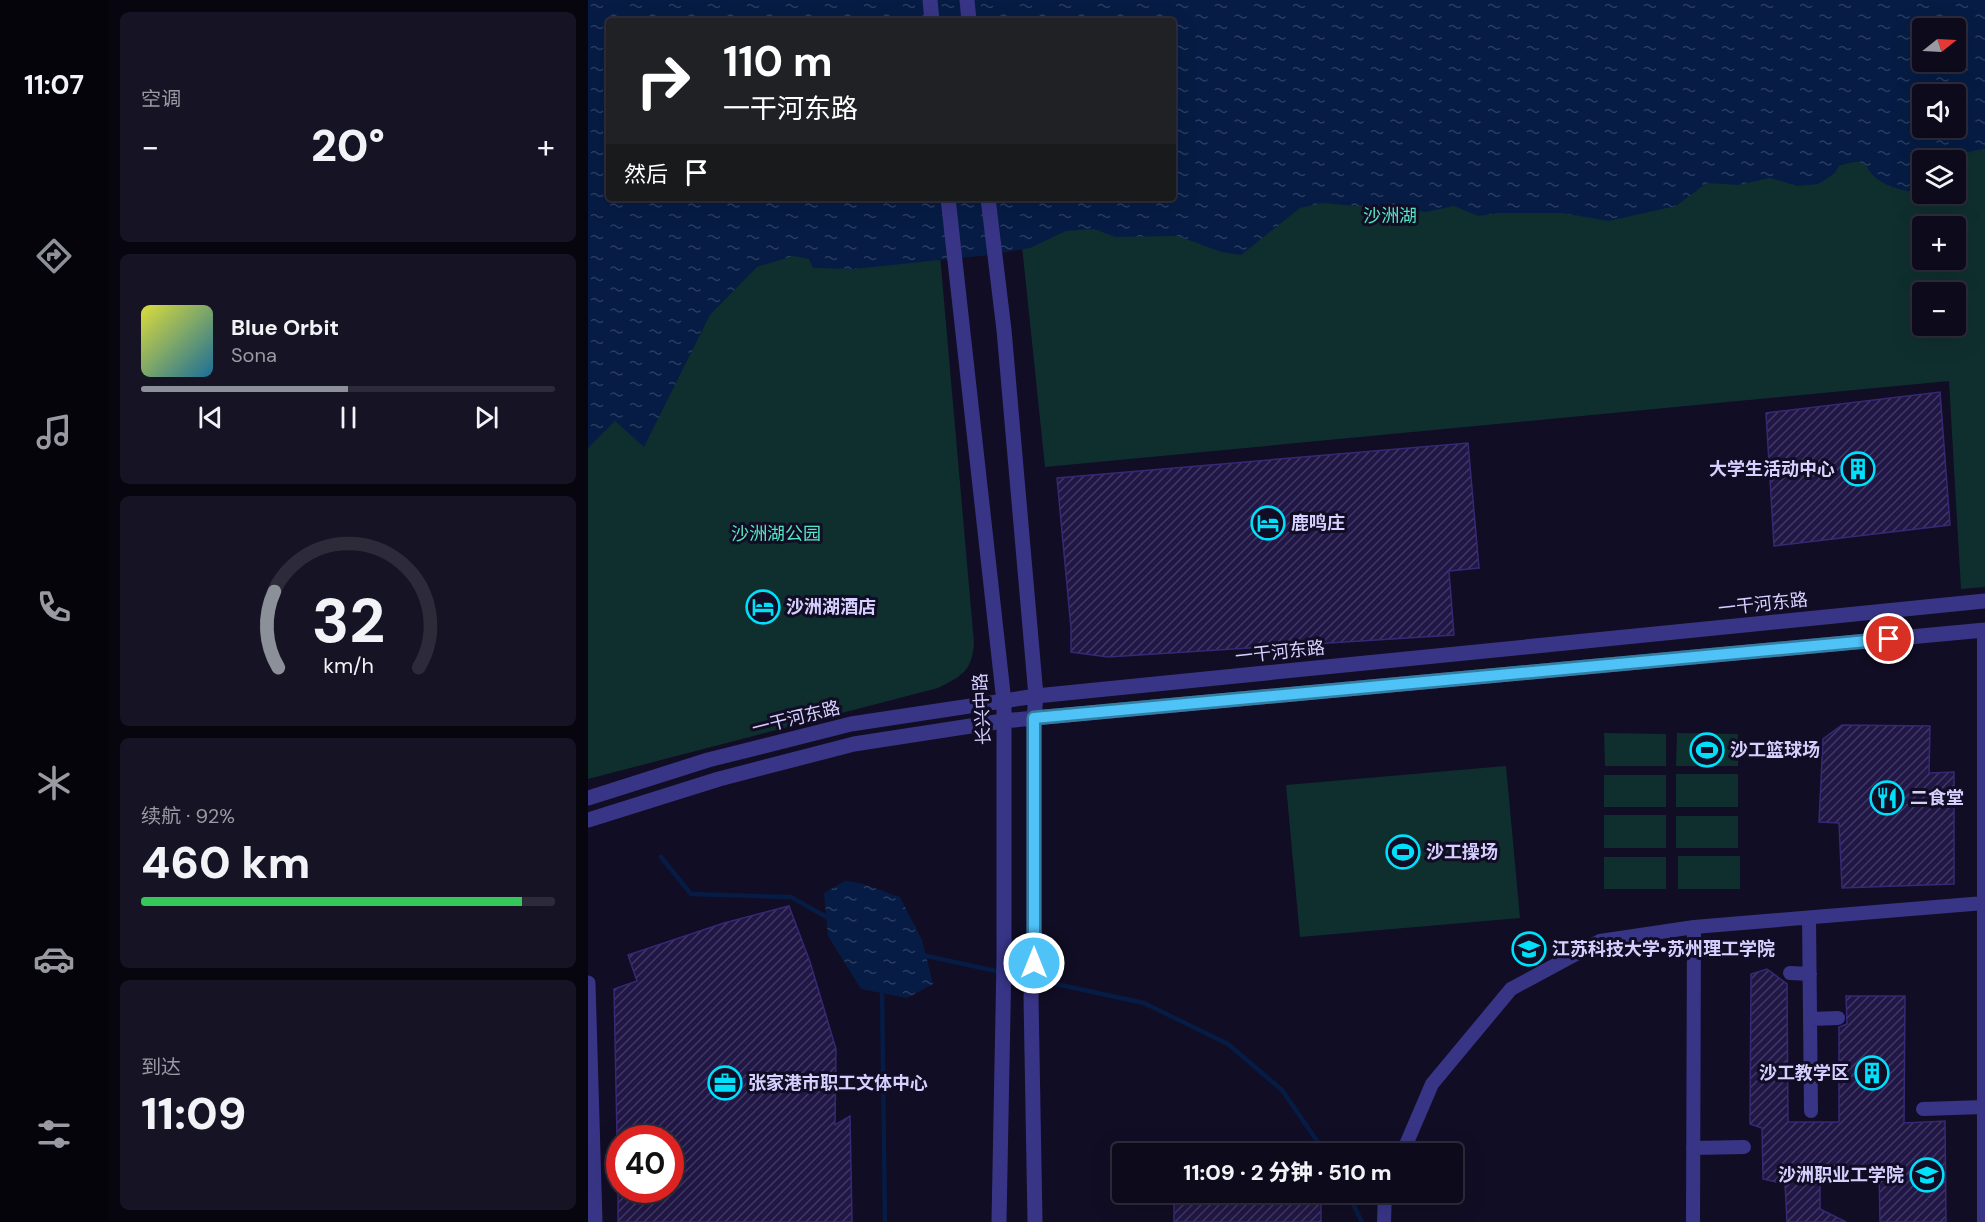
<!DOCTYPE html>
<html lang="zh">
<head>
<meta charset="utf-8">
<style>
	:root { --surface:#0d0a1b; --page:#161324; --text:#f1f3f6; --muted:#9a9aa3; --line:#2d2b3a; --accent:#8c9099 }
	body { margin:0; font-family:"DM Sans","Noto Sans SC",sans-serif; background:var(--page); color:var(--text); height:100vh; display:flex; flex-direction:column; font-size:22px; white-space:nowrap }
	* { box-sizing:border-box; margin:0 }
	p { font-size:20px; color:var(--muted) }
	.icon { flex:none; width:33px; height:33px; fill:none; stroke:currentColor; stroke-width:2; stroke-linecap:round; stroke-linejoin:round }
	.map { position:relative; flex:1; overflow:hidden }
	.details { display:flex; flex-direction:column; gap:12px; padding:12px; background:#07060f; width:480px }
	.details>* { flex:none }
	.hud { position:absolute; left:18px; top:18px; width:570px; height:183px; border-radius:6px; box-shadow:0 6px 24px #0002,0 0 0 2px var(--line); background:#202124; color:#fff; overflow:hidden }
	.needle { width:39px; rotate:72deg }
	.fabs { position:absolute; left:1324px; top:18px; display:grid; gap:12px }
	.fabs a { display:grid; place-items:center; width:54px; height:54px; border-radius:6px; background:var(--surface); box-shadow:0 6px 24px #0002,0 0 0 2px var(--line); font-size:30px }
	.speed { position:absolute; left:18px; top:1125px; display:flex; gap:12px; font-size:30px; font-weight:700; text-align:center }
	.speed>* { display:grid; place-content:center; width:78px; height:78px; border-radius:50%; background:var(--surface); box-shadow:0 6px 24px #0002,0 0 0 2px var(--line); line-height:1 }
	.speed .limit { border:9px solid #d22; background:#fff; color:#111 }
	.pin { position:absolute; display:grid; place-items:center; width:51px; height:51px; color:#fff; margin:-26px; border:3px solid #fff; border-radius:50%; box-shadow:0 2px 6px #0007 }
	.me { position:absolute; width:66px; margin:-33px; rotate:0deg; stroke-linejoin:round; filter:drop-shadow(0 0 4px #0008) }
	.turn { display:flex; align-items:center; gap:21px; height:126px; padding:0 18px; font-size:27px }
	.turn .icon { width:78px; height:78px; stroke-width:2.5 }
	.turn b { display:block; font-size:42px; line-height:51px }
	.then { display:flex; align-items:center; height:57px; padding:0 18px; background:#0003; gap:12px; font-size:22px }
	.big { font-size:45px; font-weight:800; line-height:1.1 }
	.details .widget { flex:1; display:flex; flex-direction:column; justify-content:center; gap:9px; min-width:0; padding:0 21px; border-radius:9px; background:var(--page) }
	.details .dial { align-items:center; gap:0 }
	.dial svg { height:156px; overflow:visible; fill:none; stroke:var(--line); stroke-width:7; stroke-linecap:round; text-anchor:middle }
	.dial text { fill:var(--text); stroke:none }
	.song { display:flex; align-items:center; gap:18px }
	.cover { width:72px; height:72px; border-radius:9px; background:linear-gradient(135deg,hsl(60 70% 55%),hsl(200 70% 35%)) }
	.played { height:6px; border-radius:3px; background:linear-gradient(90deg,var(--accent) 50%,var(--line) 50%) }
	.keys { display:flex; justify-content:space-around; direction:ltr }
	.heat { display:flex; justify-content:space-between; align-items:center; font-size:33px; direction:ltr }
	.charge { height:9px; border-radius:4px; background:linear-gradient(90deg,#34c759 92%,var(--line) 0) }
	.trip { position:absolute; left:524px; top:1143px; width:351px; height:60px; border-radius:6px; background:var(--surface); box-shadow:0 6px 24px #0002,0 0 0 2px var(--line); font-weight:800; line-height:60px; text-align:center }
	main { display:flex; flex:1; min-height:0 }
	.tab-bar { display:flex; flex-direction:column; width:108px; justify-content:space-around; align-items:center; background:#05040b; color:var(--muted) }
	.tab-bar .icon { width:42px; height:42px }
	.tab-bar .current { color:var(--accent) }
	.tab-bar b { font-size:27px; color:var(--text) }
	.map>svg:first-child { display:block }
	.park { fill:#0f2f2e; fill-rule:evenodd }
	.water { fill:url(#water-ripples); fill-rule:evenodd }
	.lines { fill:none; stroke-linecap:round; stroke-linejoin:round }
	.stream { stroke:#061c44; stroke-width:4.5 }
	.building { fill:url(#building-hatch); stroke:#372874; stroke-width:1.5 }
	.minor { stroke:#383586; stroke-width:14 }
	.tertiary { stroke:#383586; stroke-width:15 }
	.route-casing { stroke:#337fa1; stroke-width:15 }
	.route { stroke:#4fc3f7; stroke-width:10 }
	.labels { text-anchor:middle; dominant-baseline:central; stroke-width:6; stroke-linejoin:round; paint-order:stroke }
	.park-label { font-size:18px; fill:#54e7c3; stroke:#110d24 }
	.poi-label { font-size:18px; font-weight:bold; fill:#d6d0ff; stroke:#110d24; text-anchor:start }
	.street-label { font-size:18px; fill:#d6d0ff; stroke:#110d24 }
</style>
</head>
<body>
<main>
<nav class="tab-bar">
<b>11:07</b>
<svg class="icon current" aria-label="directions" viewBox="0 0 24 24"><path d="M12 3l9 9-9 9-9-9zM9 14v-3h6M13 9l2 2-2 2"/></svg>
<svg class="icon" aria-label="music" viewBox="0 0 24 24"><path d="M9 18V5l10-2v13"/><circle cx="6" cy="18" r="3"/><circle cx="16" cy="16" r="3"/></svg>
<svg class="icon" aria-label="phone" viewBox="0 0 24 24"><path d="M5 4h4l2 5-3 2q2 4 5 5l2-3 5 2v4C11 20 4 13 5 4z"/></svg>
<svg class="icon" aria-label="climate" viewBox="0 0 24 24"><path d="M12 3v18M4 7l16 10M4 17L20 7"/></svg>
<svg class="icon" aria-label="car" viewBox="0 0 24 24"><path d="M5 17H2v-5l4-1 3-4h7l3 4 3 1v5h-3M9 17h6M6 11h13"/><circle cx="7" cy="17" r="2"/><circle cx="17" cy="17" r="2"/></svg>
<svg class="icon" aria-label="filters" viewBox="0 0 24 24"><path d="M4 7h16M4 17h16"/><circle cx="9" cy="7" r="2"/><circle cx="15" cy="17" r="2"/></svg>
</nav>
<section class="details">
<div class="widget"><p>空调</p>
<div class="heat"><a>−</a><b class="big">20°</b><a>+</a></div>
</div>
<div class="widget">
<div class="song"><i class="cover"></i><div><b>Blue Orbit</b><p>Sona</p></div></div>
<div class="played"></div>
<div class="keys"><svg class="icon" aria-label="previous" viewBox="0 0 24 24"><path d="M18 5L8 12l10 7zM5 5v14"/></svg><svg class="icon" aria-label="pause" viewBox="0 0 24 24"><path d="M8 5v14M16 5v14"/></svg><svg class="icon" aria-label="next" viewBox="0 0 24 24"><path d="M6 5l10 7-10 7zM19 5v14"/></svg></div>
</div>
<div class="widget dial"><svg viewBox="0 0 100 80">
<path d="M14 69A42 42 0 1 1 86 69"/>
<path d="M14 69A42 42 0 0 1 12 30" stroke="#8c9099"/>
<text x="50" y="56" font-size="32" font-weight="700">32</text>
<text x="50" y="72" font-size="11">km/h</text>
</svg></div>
<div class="widget"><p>续航 · 92%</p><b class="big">460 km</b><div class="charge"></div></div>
<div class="widget"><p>到达</p><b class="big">11:09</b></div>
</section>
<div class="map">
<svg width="1397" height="1222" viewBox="0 0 1397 1222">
	<defs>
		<pattern id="water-ripples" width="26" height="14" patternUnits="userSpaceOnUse" patternTransform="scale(1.5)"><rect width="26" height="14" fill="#061c44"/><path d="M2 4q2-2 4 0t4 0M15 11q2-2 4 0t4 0" fill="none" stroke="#2a3c60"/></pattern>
		<pattern id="building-hatch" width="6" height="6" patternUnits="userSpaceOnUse" patternTransform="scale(1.5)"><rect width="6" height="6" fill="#211746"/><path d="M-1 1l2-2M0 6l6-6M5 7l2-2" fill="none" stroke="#403862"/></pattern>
	</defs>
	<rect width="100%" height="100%" fill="#110d24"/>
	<!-- park -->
	<path class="park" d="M0 0 21 21V198H347L386 643C384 671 374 676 350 688L0 779Z
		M1397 0V587L1373 589 1361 381 457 467 429 198H585V21ZM1335 28H1368V62H1335ZM1335 94H1368V128H1335ZM1335 160H1368V194H1335ZM1335 226H1368V260H1335ZM1335 292H1368V326H1335Z
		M1016 733 1078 734V766H1017Z
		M1089 733 1150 734V766H1088Z
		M918 766 932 918 712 937 698 785Z
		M1088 774H1150V807H1088Z
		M1016 775H1078V807H1016Z
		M1016 815H1078V848H1016Z
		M1088 816H1150V848H1088Z
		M1090 856H1152V889H1090Z
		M1016 857H1078V889H1016Z"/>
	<!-- water -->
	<path class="water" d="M0 0H1397V149C1384 150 1376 152 1368 164V160H1335V193C1320 191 1307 190 1294 182 1273 171 1286 154 1251 166L1247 173 1231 184 1209 186 1182 178 1150 185 1119 183 1088 206 1021 221 973 213H912L890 216 866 206 838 212 734 203 712 208 653 255 633 252 590 236 527 237 506 229 478 231 442 248 401 255 266 269 225 268 221 259 205 256 169 267 122 315 56 447 27 421 0 448ZM21 21H585V198H21ZM1335 28H1368V62H1335ZM1335 94H1368V128H1335Z
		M257 881C277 882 292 891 312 897L334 940 345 984 319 998 273 989 240 936 236 893Z"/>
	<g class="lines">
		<!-- stream -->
		<path class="stream" d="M73 857 103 894 203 897 242 919
			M334 955 556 1003 640 1044 694 1090 738 1154
			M294 989 297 1222
			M759 1192 774 1222"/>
	</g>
	<!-- building -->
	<path class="building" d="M1352 392 1362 525 1186 546 1178 413Z
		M880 443 891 568 861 571 866 635 520 657 483 652V628L469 478Z
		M1254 725 1342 726 1341 773 1366 772V884L1254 888 1251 823 1231 822 1235 739Z
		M201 906 222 962 248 1049 247 1125 262 1116 264 1222H30V1190H82V1138H29L26 989 49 981 40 955 136 923Z
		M1179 969 1199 984 1200 1122H1251V1027L1259 1024 1258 996H1317L1316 1123 1357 1121 1358 1222H1292L1291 1168 1232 1169V1209L1258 1222H1199L1197 1184 1175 1179 1174 1128 1162 1124 1163 974Z
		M586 1192H689V1203L714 1192H730L733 1197V1222H586Z"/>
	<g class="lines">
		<!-- minor -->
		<path class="minor" d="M1221 918 1223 1111
			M1202 973 1222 974
			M1223 1019 1250 1018
			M1335 1109 1396 1107
			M1105 1148 1156 1147
			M814 1154 844 1084 923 989 1012 941 1106 927 1396 903
			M796 1222 797 1192
			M1105 1222 1106 927
			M1396 1222V630"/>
		<!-- tertiary -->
		<path class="tertiary" d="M342 0 344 21
			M379 0 381 21
			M360 198 416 702V959L411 1222
			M400 198 416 330 448 696 446 718V963L443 997 447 1222
			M0 798 120 760 263 724 448 696 1397 601
			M0 820 131 779 266 744 415 721 1397 630
			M0 983 7 1222"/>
	</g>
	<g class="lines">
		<!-- route casing -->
		<g class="route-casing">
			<path id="route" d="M446 963V718L1301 639"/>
		</g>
		<!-- route -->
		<use href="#route" class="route"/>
	</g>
	<!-- icons -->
	<defs>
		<g id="building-ring" transform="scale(1.725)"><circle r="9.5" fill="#110d24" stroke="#00e0fb" stroke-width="1.5"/><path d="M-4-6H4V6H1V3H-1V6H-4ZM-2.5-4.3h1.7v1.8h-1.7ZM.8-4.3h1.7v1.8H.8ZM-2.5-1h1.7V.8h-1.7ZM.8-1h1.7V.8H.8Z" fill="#00e0fb"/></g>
		<g id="hotel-ring" transform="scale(1.725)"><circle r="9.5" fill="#110d24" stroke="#00e0fb" stroke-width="1.5"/><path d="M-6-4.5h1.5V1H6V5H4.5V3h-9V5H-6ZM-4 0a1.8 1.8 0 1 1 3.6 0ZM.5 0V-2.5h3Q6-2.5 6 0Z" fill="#00e0fb"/></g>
		<g id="stadium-ring" transform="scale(1.725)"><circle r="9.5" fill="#110d24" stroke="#00e0fb" stroke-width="1.5"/><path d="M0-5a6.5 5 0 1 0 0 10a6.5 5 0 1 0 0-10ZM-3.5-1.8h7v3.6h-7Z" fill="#00e0fb"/></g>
		<g id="restaurant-ring" transform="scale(1.725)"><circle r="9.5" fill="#110d24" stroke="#00e0fb" stroke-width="1.5"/><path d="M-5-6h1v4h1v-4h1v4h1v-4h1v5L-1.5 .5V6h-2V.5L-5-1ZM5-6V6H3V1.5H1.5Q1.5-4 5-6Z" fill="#00e0fb"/></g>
		<g id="school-ring" transform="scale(1.725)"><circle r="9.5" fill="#110d24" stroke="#00e0fb" stroke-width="1.5"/><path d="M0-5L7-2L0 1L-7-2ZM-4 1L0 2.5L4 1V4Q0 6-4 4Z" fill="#00e0fb"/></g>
		<g id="office-ring" transform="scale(1.725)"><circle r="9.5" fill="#110d24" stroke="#00e0fb" stroke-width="1.5"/><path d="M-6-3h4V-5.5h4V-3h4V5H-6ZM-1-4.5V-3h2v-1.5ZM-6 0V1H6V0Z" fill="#00e0fb"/></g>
		<g id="university-ring" transform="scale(1.725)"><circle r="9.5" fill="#110d24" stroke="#00e0fb" stroke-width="1.5"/><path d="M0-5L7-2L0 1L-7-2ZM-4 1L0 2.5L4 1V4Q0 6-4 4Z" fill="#00e0fb"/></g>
	</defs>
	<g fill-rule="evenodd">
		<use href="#building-ring" x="1270" y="469"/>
		<use href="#hotel-ring" x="680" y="523"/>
		<use href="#hotel-ring" x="175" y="607"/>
		<use href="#stadium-ring" x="1119" y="750"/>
		<use href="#restaurant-ring" x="1299" y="798"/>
		<use href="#stadium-ring" x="815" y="852"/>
		<use href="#school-ring" x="941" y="949"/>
		<use href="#building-ring" x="1284" y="1073"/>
		<use href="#office-ring" x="137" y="1083"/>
		<use href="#university-ring" x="1339" y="1175"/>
	</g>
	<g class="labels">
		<!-- park labels -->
		<g class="park-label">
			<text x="802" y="216">沙洲湖</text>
			<text x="188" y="534">沙洲湖公园</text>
		</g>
		<!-- poi labels -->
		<g class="poi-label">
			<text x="1247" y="469" text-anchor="end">大学生活动中心</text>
			<text x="703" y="523">鹿鸣庄</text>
			<text x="198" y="607">沙洲湖酒店</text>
			<text x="1142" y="750">沙工篮球场</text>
			<text x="1322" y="798">二食堂</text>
			<text x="838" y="852">沙工操场</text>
			<text x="964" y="949">江苏科技大学•苏州理工学院</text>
			<text x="1261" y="1073" text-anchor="end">沙工教学区</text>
			<text x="160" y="1083">张家港市职工文体中心</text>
			<text x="1316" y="1175" text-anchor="end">沙洲职业工学院</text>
		</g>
		<!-- street labels -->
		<g class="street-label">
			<text transform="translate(1175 604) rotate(-6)">一干河东路</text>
			<text transform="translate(692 652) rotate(-6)">一干河东路</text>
			<text transform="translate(394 709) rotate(-93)">长兴中路</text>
			<text transform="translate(208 718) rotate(-14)">一干河东路</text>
		</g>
	</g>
</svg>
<div class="fabs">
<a><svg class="needle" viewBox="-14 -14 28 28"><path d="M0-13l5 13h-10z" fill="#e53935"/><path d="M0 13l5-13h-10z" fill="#9a9aa3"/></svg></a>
<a><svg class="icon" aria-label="sound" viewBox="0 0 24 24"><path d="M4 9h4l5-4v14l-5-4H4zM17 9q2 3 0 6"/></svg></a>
<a><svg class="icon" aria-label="layers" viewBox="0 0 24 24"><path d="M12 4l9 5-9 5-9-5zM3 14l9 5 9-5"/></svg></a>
<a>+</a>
<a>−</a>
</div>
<div class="speed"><div class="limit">40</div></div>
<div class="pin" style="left:1301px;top:639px;background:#d93025"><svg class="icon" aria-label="arrive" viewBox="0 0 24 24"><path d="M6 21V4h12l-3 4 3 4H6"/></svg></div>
<svg class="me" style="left:446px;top:963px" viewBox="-20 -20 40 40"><circle r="17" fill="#4fc3f7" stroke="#fff" stroke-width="3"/><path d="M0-11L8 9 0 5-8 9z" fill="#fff"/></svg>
<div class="trip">11:09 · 2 分钟 · 510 m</div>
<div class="hud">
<div class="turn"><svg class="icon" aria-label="right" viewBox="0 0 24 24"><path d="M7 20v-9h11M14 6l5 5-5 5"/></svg><div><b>110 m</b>一干河东路</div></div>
<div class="then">然后<svg class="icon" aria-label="arrive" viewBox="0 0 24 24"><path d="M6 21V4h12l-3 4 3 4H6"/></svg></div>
</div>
</div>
</main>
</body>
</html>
